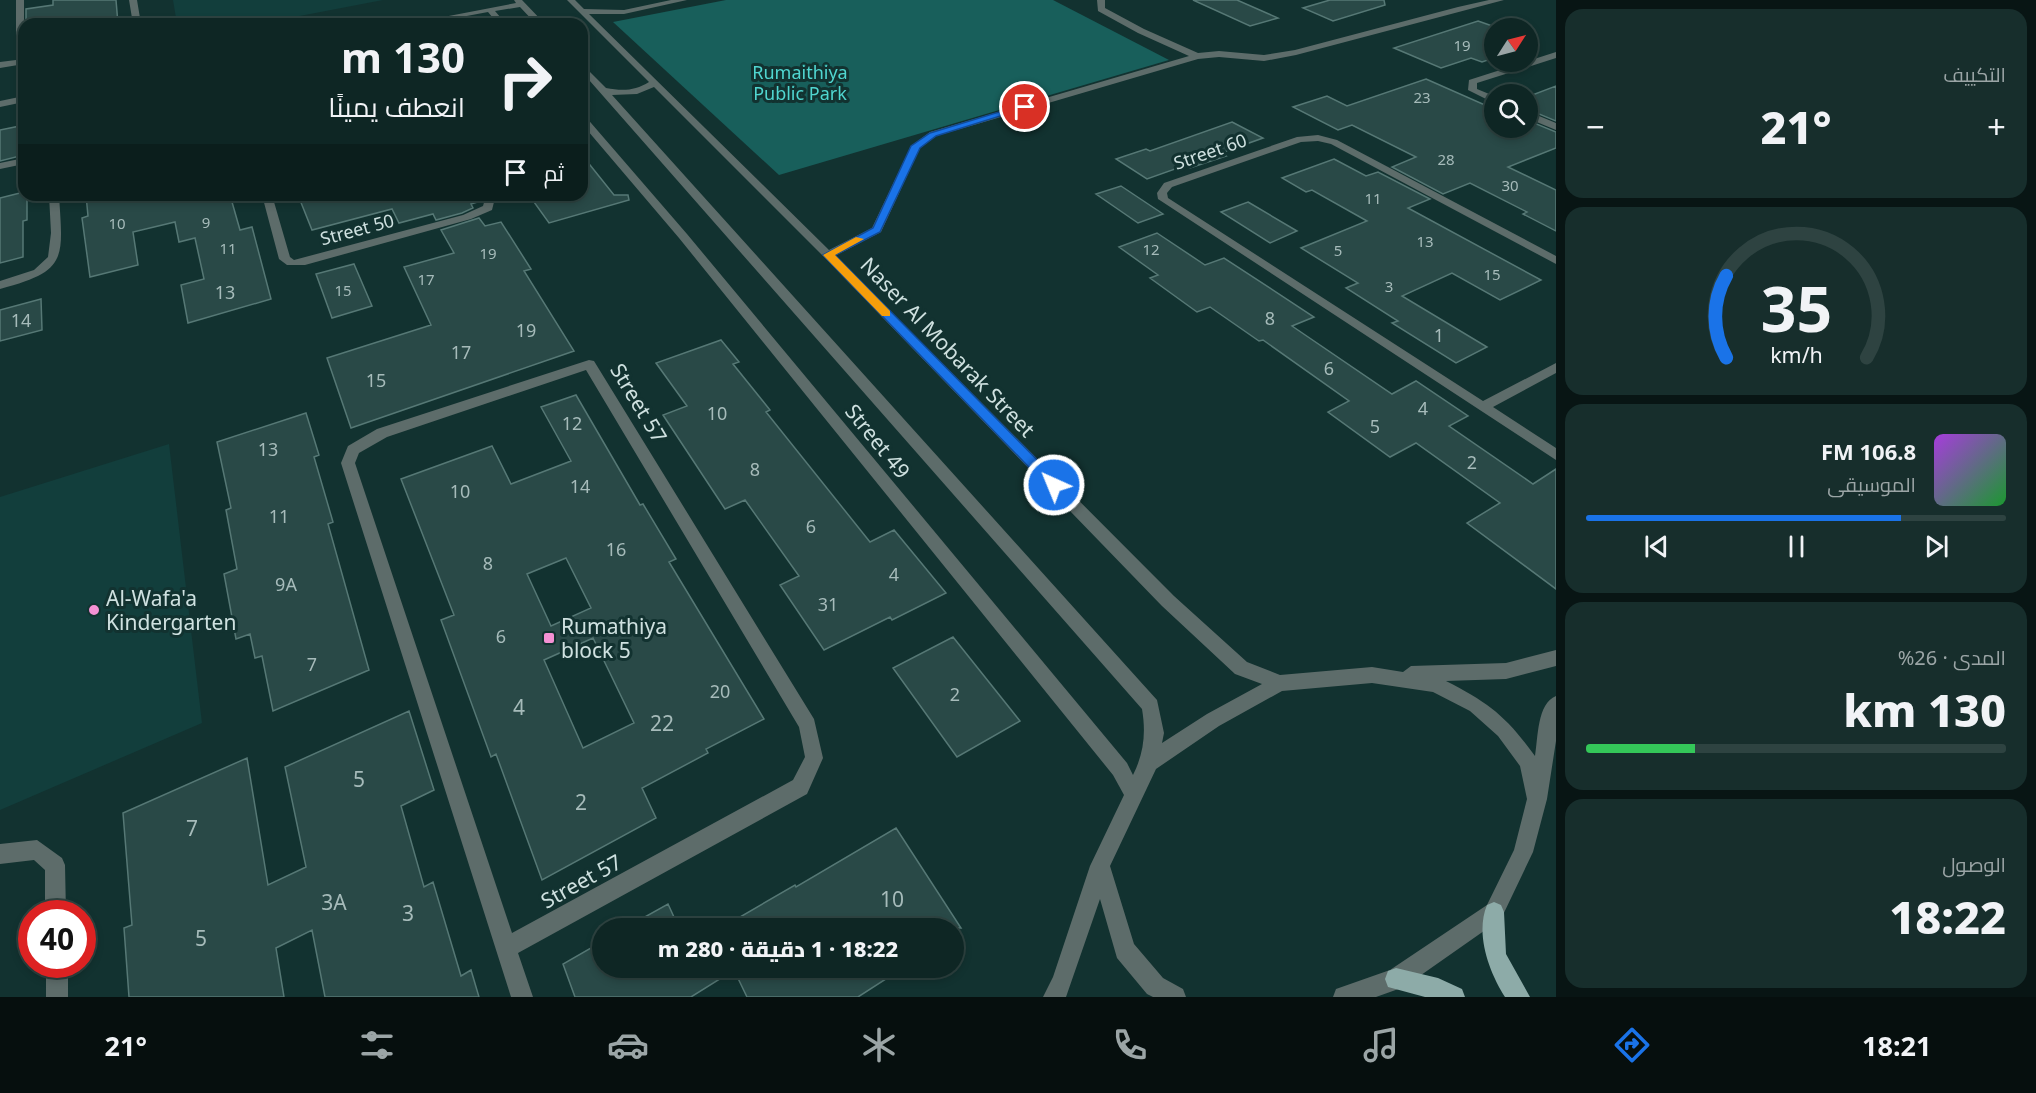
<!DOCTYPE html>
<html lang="ar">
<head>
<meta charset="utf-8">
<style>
	:root { --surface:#0e2624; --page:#172e2c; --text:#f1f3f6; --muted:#9ba5a6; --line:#2e4341; --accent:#1a73e8 }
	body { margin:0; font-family:"Noto Sans",Cairo,sans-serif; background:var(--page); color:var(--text); direction:rtl; height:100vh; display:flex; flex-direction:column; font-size:22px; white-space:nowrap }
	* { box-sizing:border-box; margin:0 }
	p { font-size:20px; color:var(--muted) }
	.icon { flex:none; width:33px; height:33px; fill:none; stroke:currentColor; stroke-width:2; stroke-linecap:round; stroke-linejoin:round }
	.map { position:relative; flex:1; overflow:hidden; direction:ltr }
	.side { display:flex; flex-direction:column; gap:9px; padding:9px; background:#081514; width:480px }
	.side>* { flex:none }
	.top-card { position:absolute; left:18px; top:18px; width:570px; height:183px; border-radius:18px; box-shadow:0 3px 9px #0003,0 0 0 2px var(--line); direction:rtl; background:#0e2624; color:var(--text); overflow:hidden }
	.needle { width:39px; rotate:54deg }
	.buttons { position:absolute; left:1484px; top:18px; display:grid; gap:12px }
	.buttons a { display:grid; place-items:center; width:54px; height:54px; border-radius:50%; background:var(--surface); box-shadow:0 3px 9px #0003,0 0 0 2px var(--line); font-size:30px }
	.speed { position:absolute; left:18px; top:900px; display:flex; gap:12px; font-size:30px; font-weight:700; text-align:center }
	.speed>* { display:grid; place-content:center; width:78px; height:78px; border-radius:50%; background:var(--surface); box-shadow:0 3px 9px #0003,0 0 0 2px var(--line); line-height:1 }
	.speed .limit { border:9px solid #d22; background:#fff; color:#111 }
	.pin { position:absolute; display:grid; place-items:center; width:51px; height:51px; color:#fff; margin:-26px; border:3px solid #fff; border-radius:50%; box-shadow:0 2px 6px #0007 }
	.me { position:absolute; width:66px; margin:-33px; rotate:316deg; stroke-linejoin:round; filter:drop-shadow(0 0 4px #0008) }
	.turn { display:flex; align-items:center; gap:21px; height:126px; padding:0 24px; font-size:27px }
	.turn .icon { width:78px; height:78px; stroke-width:2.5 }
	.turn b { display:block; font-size:42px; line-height:51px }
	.then { display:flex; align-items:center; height:57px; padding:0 24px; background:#0003; gap:12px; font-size:22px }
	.big { font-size:45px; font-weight:800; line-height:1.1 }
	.side .card { flex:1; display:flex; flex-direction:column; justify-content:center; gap:9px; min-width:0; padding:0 21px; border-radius:18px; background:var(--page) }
	.side .dial { align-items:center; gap:0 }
	.dial svg { height:156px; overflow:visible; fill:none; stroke:var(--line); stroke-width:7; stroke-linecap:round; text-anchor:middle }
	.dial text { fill:var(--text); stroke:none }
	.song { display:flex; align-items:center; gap:18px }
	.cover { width:72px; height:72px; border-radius:9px; background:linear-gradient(135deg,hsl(280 70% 55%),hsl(130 70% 35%)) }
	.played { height:6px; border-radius:3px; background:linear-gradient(90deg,var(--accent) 75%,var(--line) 75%) }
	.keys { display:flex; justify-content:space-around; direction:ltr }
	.heat { display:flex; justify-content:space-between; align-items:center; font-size:33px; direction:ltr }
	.charge { height:9px; border-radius:4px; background:linear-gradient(90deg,#34c759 26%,var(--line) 0) }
	.trip { position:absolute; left:592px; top:918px; width:372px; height:60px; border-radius:30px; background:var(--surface); box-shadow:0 3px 9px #0003,0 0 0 2px var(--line); font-weight:800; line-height:60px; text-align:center; direction:rtl }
	.menu { display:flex; height:96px; justify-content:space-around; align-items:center; background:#060f0e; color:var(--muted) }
	.menu .icon { width:42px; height:42px }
	.menu .active { color:var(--accent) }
	.menu b { font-size:27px; color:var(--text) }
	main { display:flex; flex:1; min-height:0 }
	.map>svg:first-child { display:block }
	.built { fill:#123e3c }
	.green { fill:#185f5b }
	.building { fill:#294947; stroke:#567875; stroke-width:1.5; fill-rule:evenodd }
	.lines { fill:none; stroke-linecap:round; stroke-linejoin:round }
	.minor { fill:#5d6c6a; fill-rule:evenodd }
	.major { fill:#8daba8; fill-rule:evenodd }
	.route { fill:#1a73e8; stroke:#114b97; stroke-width:1.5 }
	.slow { fill:#f59e0b }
	.poi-dot { fill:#f491d4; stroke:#123230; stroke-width:2 }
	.labels { text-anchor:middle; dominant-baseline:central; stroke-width:6; stroke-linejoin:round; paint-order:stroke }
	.far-number-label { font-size:15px; fill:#a6bbba }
	.far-park-label { font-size:18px; fill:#50d6d0; stroke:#123230 }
	.far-street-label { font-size:18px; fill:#cfe1e0; stroke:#123230 }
	.number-label { font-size:18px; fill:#a6bbba }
	.street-label { font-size:21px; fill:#cfe1e0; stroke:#123230 }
	.poi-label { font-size:21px; fill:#cfe1e0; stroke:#123230; text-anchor:start }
	.near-number-label { font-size:21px; fill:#a6bbba }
</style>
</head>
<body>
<main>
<section class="side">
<div class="card"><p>التكييف</p>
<div class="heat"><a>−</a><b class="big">21°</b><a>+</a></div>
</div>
<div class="card dial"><svg viewBox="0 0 100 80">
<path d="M14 69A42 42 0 1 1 86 69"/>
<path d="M14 69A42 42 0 0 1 14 27" stroke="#1a73e8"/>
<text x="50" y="56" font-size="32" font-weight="700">35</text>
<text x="50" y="72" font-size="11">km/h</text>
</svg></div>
<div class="card">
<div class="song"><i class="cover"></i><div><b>106.8 FM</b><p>الموسيقى</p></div></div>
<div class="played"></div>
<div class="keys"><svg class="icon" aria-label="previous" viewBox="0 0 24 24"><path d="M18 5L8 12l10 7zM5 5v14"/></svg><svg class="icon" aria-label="pause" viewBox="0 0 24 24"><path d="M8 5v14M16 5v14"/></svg><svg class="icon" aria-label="next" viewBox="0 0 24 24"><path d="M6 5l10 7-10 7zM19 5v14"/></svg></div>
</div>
<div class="card"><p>المدى · 26%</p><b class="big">130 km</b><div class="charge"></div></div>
<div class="card"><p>الوصول</p><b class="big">18:22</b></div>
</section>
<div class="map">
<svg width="1556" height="997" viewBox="0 0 1556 997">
	<rect width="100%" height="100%" fill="#123230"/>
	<!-- built -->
	<path class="built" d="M173 0H383L258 24H177Z
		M169 444 202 723 0 810V497Z"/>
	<!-- green -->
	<path class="green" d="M726 0H1053L1169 60 779 175 613 22Z"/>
	<!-- building -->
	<path class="building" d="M53 0H116L118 24H26V9L53 5Z
		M1193 0H1237L1278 18 1250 26Z
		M1330 0H1384L1385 5 1333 21 1303 8Z
		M1478 21 1498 28H1494V58L1482 62 1471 58 1441 68 1394 48Z
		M1426 79 1494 109V128H1527V120L1556 132V148L1508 167 1556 190V231L1523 214 1527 212 1470 183 1443 194 1392 167 1416 157 1352 125 1338 130 1293 107 1327 96 1347 106Z
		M1556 86V121L1527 109V97Z
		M1232 122 1263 138 1221 153 1226 156 1190 168 1186 165 1147 179 1116 159 1146 149 1150 151Z
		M20 126V156L0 161V130Z
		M582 155 614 195H628L629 200 549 223 529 195H582Z
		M1334 159 1366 176 1378 172 1430 199 1408 208 1541 280 1500 300 1452 273 1402 296 1487 347 1456 363 1392 323 1398 321 1346 288 1358 283 1301 248 1367 221 1312 190 1306 192 1282 178Z
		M1121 186 1163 214 1138 223 1096 194Z
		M24 192V195H27V220L23 221V257L0 263V198Z
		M86 195H230L240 230 252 227 271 299 188 323 181 285 204 279 195 238 179 242 175 222 133 232 138 265 90 277 82 218 88 216Z
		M298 195H480L481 201 471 204 473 208 462 213 436 220 433 214 399 223 392 209 312 230Z
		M1248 202 1297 231 1270 243 1221 212Z
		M479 218 485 226 501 222 531 269 524 271 574 351 351 428 327 358 431 325 404 267 454 253 441 230Z
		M1157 233 1205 265 1224 258 1314 317 1292 326 1392 394 1416 381 1468 416 1449 426 1533 484 1556 469V589L1467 523 1500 503 1416 443 1390 457 1328 412 1349 401 1263 340 1259 341 1210 307 1197 312 1150 278 1158 275 1119 247Z
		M354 264 372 306 332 318 316 274Z
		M41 299 42 330 0 341V310Z
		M721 340 739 362 733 364 770 410 766 412 870 542 894 530 946 593 892 620 890 617 824 650 780 585 799 576 745 500 725 509 663 415 687 406 656 363Z
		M576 395 640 505 643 504 676 559 669 562 764 719 706 749 708 753 642 788 656 818 542 880 496 754 491 757 441 620 454 615 401 479 492 446 511 484 571 461 541 407ZM566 558 591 608 551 626 527 574ZM593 638 634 723 583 748 544 660Z
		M306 413 319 455 314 457 333 522 328 524 369 670 273 711 262 656 255 658 250 634 236 639 224 574 237 569 226 510 231 508 217 442Z
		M953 637 1020 721 957 757 893 668Z
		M409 711 434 790 401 806 424 887 433 882 461 976 471 970 479 997H325L312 930 276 948 284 997H129L124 928 132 925 123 813 247 758 268 885 306 867 285 767Z
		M896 828 961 928H721L795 885 796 887Z
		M668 904 679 928H625Z
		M603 941V968H903L858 997H747L734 970 691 997H575L563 964Z"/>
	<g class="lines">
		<!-- minor -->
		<path class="minor" d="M16 0H24V64L0 68V62L16 60Z
			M129 0H137L141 24H133Z
			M514 0H522L545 24H536L520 7 495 11 506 24H498L488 12 424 24H407L516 3Z
			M567 0H575L584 9 624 10 671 0H687L624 14H589L829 250 872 228 911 146 930 132 1189 56 1138 33 1098 11 1097 0H1105V8L1144 29 1198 53 1219 51 1264 55 1295 50 1458 7 1489 0H1504L1296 55 1264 61 1219 57 1198 59 936 136 920 148 881 232 835 256 1174 596 1247 662 1280 675 1372 667 1403 672 1411 666 1506 663 1556 650V666L1506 679 1446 681C1489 703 1506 716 1535 756 1538 739 1537 703 1556 696V741L1547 799 1533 852 1501 919 1404 987 1376 997H1333L1336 989 1390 970 1487 905 1514 850 1527 799 1520 766 1498 736 1470 711 1433 692 1372 683 1282 691 1219 726 1156 769 1110 866 1134 944 1163 978 1183 989 1186 997H1153L1147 994 1117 958 1100 899 1066 997H1043L1053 977 1090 866 1124 795 1113 775 679 238 582 124V115L585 116 687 234 1127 763 1133 775C1144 753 1146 733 1142 709L582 72V64L606 88C622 91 635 91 649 82ZM654 87 824 257 1162 606 1235 674 1262 684 1207 714 1162 743 1164 733 1157 700 612 95 637 94Z
			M1556 52V58L1477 83V89L1494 96V103L1468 90 1469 80Z
			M24 96V102L0 107V101Z
			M1527 111 1556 123V130L1527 118Z
			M1318 135 1337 140 1556 256V264L1331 144 1318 141 1301 142 1172 187 1167 193 1168 198 1483 401 1556 363V373L1493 407 1556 448V460L1158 199 1157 193 1164 183 1297 137Z
			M24 158V164L0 169V163Z
			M49 195H59C63 259 68 271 0 289V281L34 270 48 257 51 233Z
			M262 195H272L290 257 294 260 463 215 483 206 485 199 482 195H493L495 198 492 210 471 219 305 265H287L279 259Z
			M589 360 594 361 814 719 823 758 807 794 518 953 533 997H511L341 463 348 446 377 429ZM586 370 799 727 805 757 793 780 512 933 355 463 359 453 387 437Z
			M37 840 62 858 65 865 66 914H45V870L34 860 0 864V844Z
			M46 964H68V997H46Z"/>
		<!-- major -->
		<path class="major" d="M1494 902 1501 905 1504 912 1506 954 1530 997H1505C1489 972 1475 934 1487 905Z
			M1396 968 1438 978 1462 989 1465 997H1425L1388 987 1385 979 1388 971Z"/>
	</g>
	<!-- route -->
	<path class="route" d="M1022 105 1029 107 936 136 920 148 880 232 835 255 1059 482 1061 485 1059 489H1050L823 255 873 228 911 146 930 133Z"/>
	<!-- slow -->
	<path class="slow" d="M856 237 864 239 835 255 890 311V316H882L823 255Z"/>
	<!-- markers -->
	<g class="poi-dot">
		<circle cx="94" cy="610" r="6"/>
		<rect x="543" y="632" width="12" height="12" rx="3"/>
	</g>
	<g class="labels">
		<!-- far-number labels -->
		<g class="far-number-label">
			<text x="1462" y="45">19</text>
			<text x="1422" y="97">23</text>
			<text x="1446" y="159">28</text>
			<text x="1510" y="185">30</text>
			<text x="1373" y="198">11</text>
			<text x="206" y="222">9</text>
			<text x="117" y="223">10</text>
			<text x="1425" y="241">13</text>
			<text x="228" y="248">11</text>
			<text x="1151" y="249">12</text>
			<text x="1338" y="250">5</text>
			<text x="488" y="253">19</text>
			<text x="1492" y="274">15</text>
			<text x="426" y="279">17</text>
			<text x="1389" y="286">3</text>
			<text x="343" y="290">15</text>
		</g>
		<!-- far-park labels -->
		<g class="far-park-label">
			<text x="800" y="72">Rumaithiya<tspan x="800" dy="21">Public Park</tspan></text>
		</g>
		<!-- far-street labels -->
		<g class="far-street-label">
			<text transform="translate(1210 151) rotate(-19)">Street 60</text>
			<text transform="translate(357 229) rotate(-15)">Street 50</text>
		</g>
		<!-- number labels -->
		<g class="number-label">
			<text x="225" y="292">13</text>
			<text x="1270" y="318">8</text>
			<text x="21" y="320">14</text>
			<text x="526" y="330">19</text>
			<text x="1439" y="335">1</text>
			<text x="461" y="352">17</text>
			<text x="1329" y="368">6</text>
			<text x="376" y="380">15</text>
			<text x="1423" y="408">4</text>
			<text x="717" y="413">10</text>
			<text x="572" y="423">12</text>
			<text x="1375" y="426">5</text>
			<text x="268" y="449">13</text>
			<text x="1472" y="462">2</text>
			<text x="755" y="469">8</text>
			<text x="580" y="486">14</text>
			<text x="460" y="491">10</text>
			<text x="279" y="516">11</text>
			<text x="811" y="526">6</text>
			<text x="616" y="549">16</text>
			<text x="488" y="563">8</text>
			<text x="894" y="574">4</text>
			<text x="286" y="584">9A</text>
			<text x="828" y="604">31</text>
			<text x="501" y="636">6</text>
			<text x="312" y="664">7</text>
			<text x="720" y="691">20</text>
			<text x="955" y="694">2</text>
		</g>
		<!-- street labels -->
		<g class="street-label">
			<text transform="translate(948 347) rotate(46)">Naser Al Mobarak Street</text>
			<text transform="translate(639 403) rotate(59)">Street 57</text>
			<text transform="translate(878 441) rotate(51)">Street 49</text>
			<text transform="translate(581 881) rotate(-29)">Street 57</text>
		</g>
		<!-- poi labels -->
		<g class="poi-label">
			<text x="106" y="598">Al-Wafa'a<tspan x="106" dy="24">Kindergarten</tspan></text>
			<text x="561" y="626">Rumathiya<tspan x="561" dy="24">block 5</tspan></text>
		</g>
		<!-- near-number labels -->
		<g class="near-number-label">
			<text x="519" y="707">4</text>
			<text x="662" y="723">22</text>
			<text x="359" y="779">5</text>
			<text x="581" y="802">2</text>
			<text x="192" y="828">7</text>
			<text x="892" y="899">10</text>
			<text x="334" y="902">3A</text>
			<text x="408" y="913">3</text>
			<text x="201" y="938">5</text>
		</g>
	</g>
</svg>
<div class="buttons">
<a><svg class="needle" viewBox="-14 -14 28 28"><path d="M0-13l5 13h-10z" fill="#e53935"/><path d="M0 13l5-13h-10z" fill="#9ba5a6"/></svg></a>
<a><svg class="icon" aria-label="search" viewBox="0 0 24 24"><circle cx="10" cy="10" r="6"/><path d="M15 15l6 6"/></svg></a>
</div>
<div class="speed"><div class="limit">40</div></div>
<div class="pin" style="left:1025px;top:107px;background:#d93025"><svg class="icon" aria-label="arrive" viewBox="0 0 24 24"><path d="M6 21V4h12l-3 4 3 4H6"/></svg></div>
<svg class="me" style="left:1054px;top:485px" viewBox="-20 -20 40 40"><circle r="17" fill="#1a73e8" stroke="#fff" stroke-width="3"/><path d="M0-11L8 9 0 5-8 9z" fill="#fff"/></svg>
<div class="trip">18:22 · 1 دقيقة · 280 m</div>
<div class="top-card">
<div class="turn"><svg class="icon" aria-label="right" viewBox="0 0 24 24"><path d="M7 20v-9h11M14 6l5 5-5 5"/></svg><div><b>130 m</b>انعطف يمينًا</div></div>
<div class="then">ثم<svg class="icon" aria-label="arrive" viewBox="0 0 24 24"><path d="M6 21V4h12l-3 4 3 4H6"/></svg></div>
</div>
</div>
</main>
<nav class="menu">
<b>18:21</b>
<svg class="icon active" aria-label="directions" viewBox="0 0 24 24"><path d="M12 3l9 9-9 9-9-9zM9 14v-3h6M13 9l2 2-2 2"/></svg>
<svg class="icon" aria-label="music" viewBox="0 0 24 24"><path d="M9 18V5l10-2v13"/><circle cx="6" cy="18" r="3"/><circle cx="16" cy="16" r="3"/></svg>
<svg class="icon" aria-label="phone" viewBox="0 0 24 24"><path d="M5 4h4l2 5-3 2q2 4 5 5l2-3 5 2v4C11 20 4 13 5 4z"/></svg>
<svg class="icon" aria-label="climate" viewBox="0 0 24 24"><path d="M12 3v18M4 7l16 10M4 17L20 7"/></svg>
<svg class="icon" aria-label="car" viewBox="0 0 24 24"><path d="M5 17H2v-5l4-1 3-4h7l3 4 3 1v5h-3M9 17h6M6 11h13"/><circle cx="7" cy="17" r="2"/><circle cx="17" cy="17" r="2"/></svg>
<svg class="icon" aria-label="filters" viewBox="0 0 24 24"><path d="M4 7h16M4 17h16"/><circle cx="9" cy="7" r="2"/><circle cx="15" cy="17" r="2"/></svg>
<b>21°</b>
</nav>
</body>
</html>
